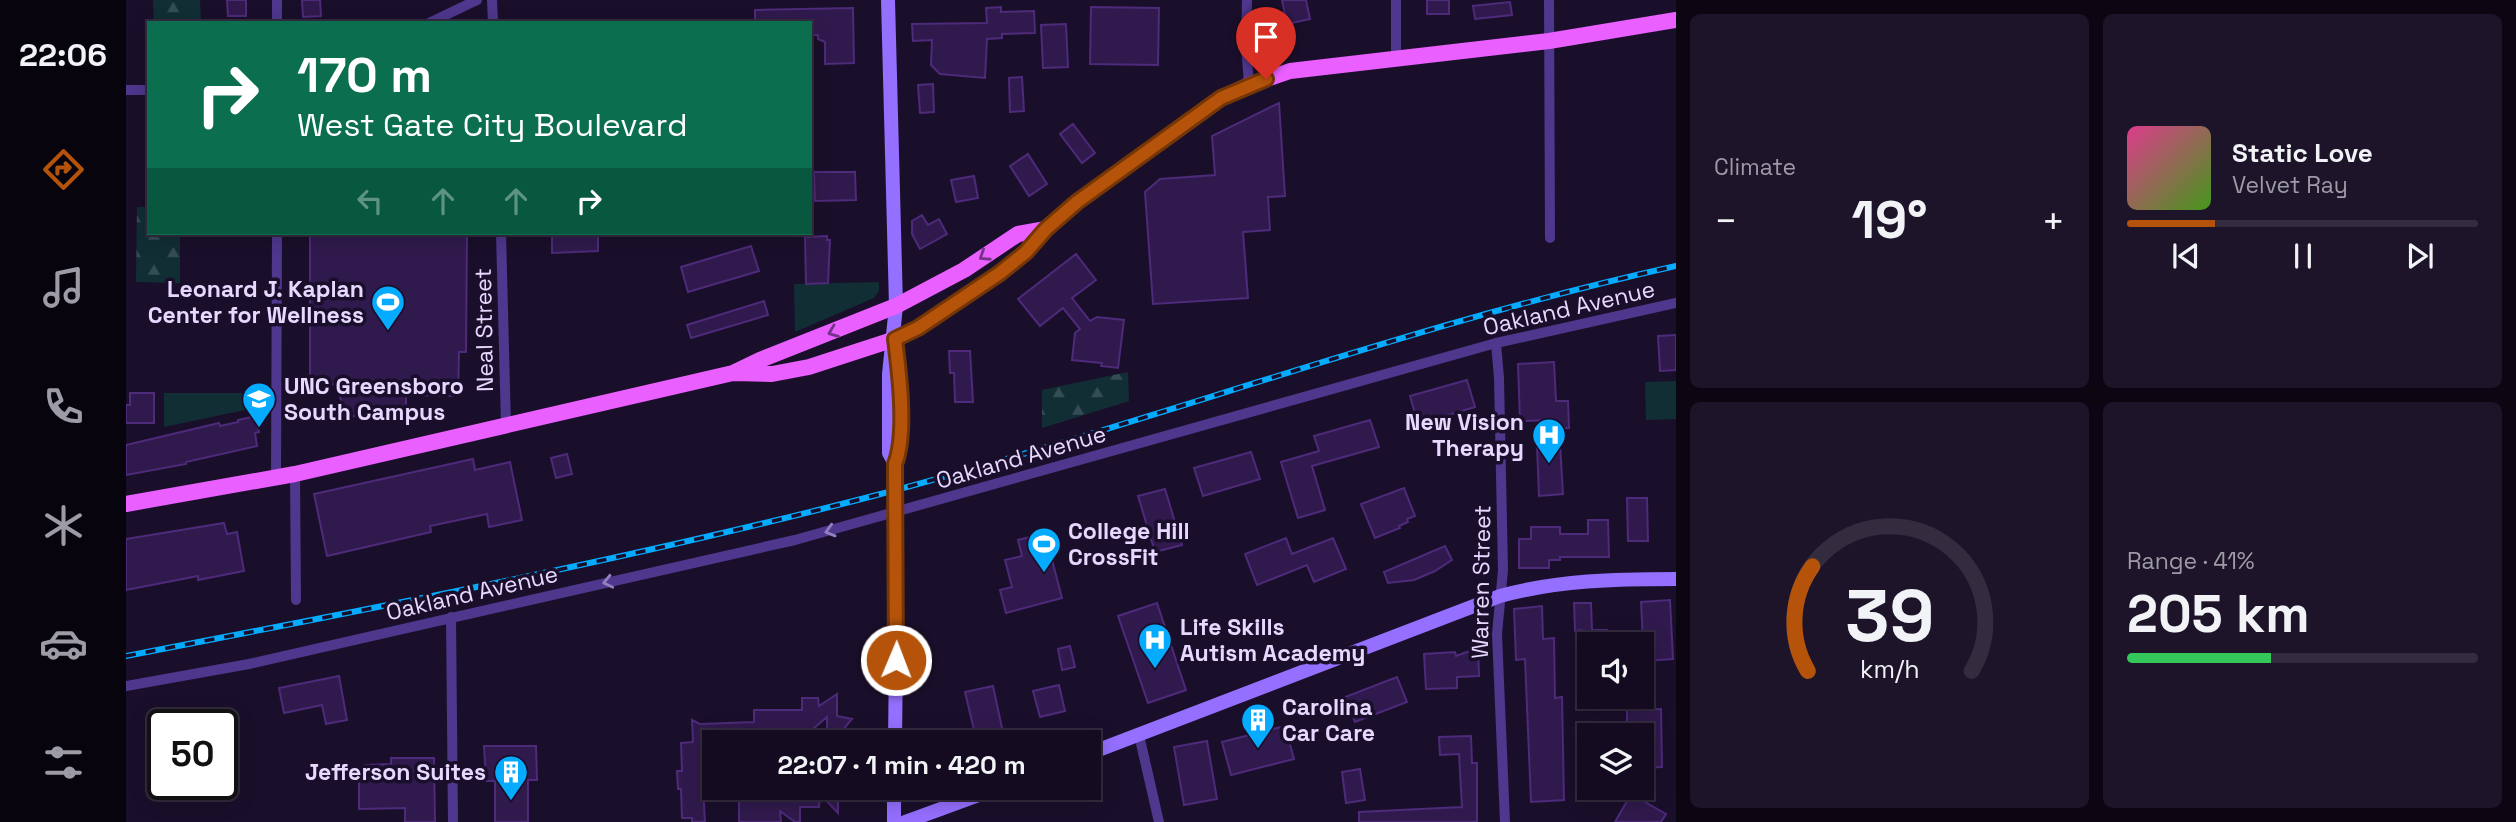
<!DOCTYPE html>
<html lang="en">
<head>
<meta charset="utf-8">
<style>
	:root { --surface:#140b20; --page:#1d1429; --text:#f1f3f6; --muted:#9d9ba5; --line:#332b3e; --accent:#b45309 }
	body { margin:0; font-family:"Space Grotesk",sans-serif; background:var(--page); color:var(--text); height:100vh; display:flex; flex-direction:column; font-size:26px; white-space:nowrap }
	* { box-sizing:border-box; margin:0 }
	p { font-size:23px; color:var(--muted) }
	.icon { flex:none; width:38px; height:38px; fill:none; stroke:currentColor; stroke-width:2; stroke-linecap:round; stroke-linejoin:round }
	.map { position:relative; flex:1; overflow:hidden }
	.panel { display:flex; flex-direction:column; gap:14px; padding:14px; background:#0b0612; width:840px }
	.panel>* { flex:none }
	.hud { position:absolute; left:21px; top:21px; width:665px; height:214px; border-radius:0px; box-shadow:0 4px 18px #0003,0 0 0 2px var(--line); background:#0b6e4f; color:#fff; overflow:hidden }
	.buttons { position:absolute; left:1451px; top:632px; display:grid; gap:14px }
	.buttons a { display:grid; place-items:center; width:77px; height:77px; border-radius:0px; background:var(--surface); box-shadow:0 4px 18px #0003,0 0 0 2px var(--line); font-size:35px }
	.speed { position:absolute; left:21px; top:709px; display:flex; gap:14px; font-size:35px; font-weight:700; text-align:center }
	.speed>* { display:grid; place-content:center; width:91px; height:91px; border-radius:50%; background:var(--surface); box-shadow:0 4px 18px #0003,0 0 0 2px var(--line); line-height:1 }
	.speed .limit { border:4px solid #111; border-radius:10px; background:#fff; color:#111 }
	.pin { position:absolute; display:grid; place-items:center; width:60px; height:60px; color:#fff; margin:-72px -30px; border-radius:50% 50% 50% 0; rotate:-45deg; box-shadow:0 0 7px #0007 }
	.pin .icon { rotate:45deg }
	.me { position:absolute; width:77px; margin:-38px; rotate:1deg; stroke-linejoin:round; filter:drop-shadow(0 0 5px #0008) }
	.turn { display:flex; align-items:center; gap:24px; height:147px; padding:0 35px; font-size:32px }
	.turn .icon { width:91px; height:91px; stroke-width:2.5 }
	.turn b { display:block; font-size:49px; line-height:60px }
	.lanes { display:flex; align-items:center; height:66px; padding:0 35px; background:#0003; justify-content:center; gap:35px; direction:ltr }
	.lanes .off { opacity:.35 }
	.big { font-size:52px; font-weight:700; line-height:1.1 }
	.panel .tile { flex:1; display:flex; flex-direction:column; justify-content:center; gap:10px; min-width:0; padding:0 24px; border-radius:10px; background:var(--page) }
	.panel .dial { align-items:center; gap:0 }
	.dial svg { height:182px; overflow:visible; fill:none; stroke:var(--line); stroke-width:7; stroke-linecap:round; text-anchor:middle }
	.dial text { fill:var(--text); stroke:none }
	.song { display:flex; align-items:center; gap:21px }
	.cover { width:84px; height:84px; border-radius:10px; background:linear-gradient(135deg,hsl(330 70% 55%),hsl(100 70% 35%)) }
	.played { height:7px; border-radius:4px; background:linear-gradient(90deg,var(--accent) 25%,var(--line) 25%) }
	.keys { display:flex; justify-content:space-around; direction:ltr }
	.heat { display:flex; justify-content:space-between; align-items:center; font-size:38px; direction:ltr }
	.charge { height:10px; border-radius:5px; background:linear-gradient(90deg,#34c759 41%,var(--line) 0) }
	.panel .tiles { flex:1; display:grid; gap:14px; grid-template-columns:repeat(2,1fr) }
	.trip { position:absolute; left:576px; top:730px; width:399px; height:70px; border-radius:0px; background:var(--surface); box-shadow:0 4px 18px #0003,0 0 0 2px var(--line); font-weight:700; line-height:70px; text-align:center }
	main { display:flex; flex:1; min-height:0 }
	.menu { display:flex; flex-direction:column; width:126px; justify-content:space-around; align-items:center; background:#08040d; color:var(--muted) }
	.menu .icon { width:49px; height:49px }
	.menu .active { color:var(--accent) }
	.menu b { font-size:32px; color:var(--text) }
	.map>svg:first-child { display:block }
	.green { fill:#112e35 }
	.forest { fill:url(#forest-firs) }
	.building { fill:#301a4d; stroke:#4d2a7a; stroke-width:2 }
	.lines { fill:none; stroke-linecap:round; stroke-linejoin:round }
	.minor { stroke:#4e378c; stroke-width:10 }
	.secondary { stroke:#956fff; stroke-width:14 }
	.primary { stroke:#e95fff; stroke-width:16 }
	.rail-casing { stroke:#04abff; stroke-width:6 }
	.rail { stroke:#1a0f2b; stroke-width:3.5; stroke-dasharray:10; stroke-linecap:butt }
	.oneway { stroke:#77338a }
	.oneway2 { stroke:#927fc0 }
	.route-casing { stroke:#753606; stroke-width:18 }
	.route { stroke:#b45309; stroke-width:12 }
	.labels { text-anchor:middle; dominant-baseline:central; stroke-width:7; stroke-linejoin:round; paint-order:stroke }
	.poi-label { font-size:23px; font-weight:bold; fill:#e6d8ff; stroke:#1a0f2b; text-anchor:start }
	.street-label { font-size:23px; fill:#e6d8ff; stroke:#1a0f2b }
</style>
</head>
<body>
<main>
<nav class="menu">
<b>22:06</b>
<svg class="icon active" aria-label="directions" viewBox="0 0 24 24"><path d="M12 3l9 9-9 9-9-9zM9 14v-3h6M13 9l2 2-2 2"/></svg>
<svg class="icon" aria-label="music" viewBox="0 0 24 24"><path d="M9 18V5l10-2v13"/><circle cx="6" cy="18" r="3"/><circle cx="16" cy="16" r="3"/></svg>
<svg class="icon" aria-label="phone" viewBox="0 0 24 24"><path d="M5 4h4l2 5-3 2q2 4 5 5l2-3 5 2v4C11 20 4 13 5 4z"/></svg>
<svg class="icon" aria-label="climate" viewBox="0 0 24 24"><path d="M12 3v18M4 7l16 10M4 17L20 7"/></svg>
<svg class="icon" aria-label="car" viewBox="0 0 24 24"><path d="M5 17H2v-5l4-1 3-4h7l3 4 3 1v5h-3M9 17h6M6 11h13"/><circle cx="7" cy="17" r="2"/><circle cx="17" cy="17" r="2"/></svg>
<svg class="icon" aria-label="filters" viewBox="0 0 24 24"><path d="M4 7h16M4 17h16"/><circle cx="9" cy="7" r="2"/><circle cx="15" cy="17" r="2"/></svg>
</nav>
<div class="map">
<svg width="1550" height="822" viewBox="0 0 1550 822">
	<defs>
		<pattern id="forest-firs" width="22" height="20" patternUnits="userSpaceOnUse" patternTransform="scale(1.75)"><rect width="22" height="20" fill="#112e35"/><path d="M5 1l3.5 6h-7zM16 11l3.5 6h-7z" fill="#344c53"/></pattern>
	</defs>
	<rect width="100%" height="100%" fill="#1a0f2b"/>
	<!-- green -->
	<path class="green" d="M753 282V291L748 298 669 332 668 284Z
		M1550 381V419L1520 420 1519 382Z
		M38 393H118L119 410 38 427Z"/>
	<!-- forest -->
	<path class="forest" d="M27 0H74L75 23H28Z
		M11 207H23V233H54V283L10 282Z
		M1002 372 1003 401 916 428V390Z"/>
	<!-- building -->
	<path class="building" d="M101 0H120V16H102Z
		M176 0H194L195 16 177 17Z
		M1156 0H1180L1184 19 1161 24Z
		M1301 0H1323V14H1301Z
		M1384 2 1386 15 1349 19 1347 6Z
		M875 7V12L908 11 909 33 876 34V38L861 39 859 78 814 74 805 65 806 40 787 41 786 24 861 23 860 8Z
		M965 7 1033 8 1032 65 964 64Z
		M727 8 728 63 699 64V42L692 39V35H684V23H629V10Z
		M940 24 942 67 917 68 915 25Z
		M896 77 898 111 884 112 883 78Z
		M807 84 808 112 794 113 792 85Z
		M1153 103 1159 196 1142 197 1144 230 1117 232 1122 298 1027 304 1019 192 1034 179 1089 175 1086 136Z
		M947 124 969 153 956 163 934 134Z
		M902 154 921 184 903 196 884 166Z
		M688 172H729L730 200 689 201Z
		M848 176 852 198 830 202 825 180Z
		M796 215 802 225 813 219 821 234 794 249 786 234V221Z
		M184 233H341L340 352H333L332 396 280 395V406L223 417 208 384 184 389Z
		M426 233H472V251L426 253Z
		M701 236V240H704L702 283 680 284 679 237Z
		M625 246 633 271 562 292 555 267Z
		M950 254 970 280 946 298 964 321 971 317 998 320 992 368 975 366 976 363 946 360 949 333 954 329 937 308 914 326 892 299Z
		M638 301 642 315 565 338 561 325Z
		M1550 335V370L1534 371 1532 336Z
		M823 351H844L847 402H829L828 373H824Z
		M1428 362 1430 401H1442L1443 428 1428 429V420L1394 421 1392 364Z
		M1341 380 1349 407 1292 424 1284 396Z
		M4 393H28V423H0V405H4Z
		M130 416 133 432 129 433 131 446 60 462V464L0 475V445L93 423 94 426 112 422V420Z
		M1244 420 1253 447 1186 466 1199 510 1172 518 1155 462 1193 451 1188 436Z
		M1434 444 1437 494 1413 496 1411 445Z
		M1125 452 1134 479 1077 496 1068 468Z
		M441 454 446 474 430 478 425 458Z
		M347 459 349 470 384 462 396 520 363 527 361 514 304 526 305 532 201 556 188 494Z
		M1278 488 1289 516 1281 519 1282 522 1273 526 1274 528 1249 538 1235 504Z
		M1039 489 1056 545 1029 552 1012 496Z
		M1501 498H1521L1522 541H1502Z
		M1462 520H1482L1483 557H1434V560H1423V568H1393V539H1405V527H1434V534H1462Z
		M98 523 101 534 111 532 118 571 72 580V576L0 590V539Z
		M919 533 936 598 880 613 874 590 886 587 879 560 896 556 892 540Z
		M1160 538 1166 554 1207 538 1220 569 1188 582 1181 565 1131 585 1119 554Z
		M1319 546 1326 560 1309 571 1288 580 1262 583 1258 572Z
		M1544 600 1547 659 1518 661 1515 602Z
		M1031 603 1060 690 1022 703 992 616Z
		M1448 603H1465L1466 630H1481V644H1456V630L1449 631Z
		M1416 606 1417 639 1428 638 1429 698 1436 697 1438 800 1405 802 1399 659 1390 660 1388 609Z
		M944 646 949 667 936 670 932 649Z
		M1352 648 1353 676 1331 677V688L1300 689 1298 654 1329 652 1330 656Z
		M213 676 221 720 200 724 196 705 158 713 153 688Z
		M1271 677 1281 702 1229 722 1219 697Z
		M933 685 939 711 914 717 907 691Z
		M867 686 879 742H808V736L848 730 839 692Z
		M711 694V716L726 719 707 742H701V717L681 734 675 735 671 732 637 733V742L577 743 578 771H588V788H577L579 822H566V818H556L555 789H552L551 771H556L555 743 567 742 566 720 574 724 628 722V710H676V698H692L693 706Z
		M1535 709 1536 767 1516 768V735H1501V710Z
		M1159 726 1168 759 1105 775 1096 742Z
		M1345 736 1346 763H1351V822H1233V812L1336 807 1333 754 1314 755 1313 737Z
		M1081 741 1091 799 1058 805 1048 747Z
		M358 746H410L411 780H402V822H369V781H360Z
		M265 758H308L309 822H279V808L233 809V775H239V765L265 764Z
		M1234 769 1239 800 1220 803 1216 772Z
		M666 788H712V813L694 794 693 807H674V822H669L654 811 655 822H613V801L616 798H623L625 801 666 800Z
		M1505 794 1540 814 1535 822H1489Z"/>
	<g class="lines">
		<!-- minor -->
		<path class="minor" d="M366 0 367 23
			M1121 0 1120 45 1123 85
			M1270 0V57
			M1423 0 1424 238
			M151 23V0
			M303 23 351 0
			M0 90H23
			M375 233 380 426
			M1370 343 1373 378 1377 570 1371 634 1379 822
			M169 474 170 600
			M150 477 151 233
			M325 617 327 822
			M0 686 123 664 669 540 1370 343 1550 303
			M1013 735 1033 822"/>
		<!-- secondary -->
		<path class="secondary" d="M762 0 770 306 763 374V453L769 464
			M769 742 771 563 769 464C778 440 775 383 771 356
			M962 754 1374 596C1432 580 1491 579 1550 579
			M768 822V788
			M779 822 872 788"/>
		<!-- primary -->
		<path class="primary" d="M607 373 646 374 683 367 769 339 792 328 874 273 900 252 920 229 951 202 1095 98 1123 85 1164 71 1423 41 1550 20
			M0 504 169 474 607 373 634 360 770 306 838 270 892 234 920 229"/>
		<!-- rail casing -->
		<g class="rail-casing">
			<path id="rail" d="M0 656C250 608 500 560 747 496 1016 426 1278 326 1550 266"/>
		</g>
		<!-- rail -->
		<use href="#rail" class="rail"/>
	</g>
	<!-- one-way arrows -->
	<defs><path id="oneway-chevron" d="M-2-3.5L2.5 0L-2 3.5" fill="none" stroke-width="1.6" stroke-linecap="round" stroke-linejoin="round" transform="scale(1.75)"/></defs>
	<g class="oneway">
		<use href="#oneway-chevron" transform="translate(858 256) rotate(147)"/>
		<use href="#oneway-chevron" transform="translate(707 332) rotate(159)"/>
	</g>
	<g class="oneway2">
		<use href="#oneway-chevron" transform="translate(704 531) rotate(164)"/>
		<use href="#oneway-chevron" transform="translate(482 582) rotate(167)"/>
	</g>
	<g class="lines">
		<!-- route casing -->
		<g class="route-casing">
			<path id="route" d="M770 660 769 464C781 434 773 371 769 339L792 328 874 273 900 252 920 229 951 202 1095 98 1140 79"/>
		</g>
		<!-- route -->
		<use href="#route" class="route"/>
	</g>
	<!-- icons -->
	<defs>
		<g id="stadium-pin" transform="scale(1.75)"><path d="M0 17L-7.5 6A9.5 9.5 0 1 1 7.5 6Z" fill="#04abff" stroke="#1a0f2b"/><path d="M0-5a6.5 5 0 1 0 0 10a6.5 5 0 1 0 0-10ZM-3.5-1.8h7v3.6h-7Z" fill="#fff"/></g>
		<g id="university-pin" transform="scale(1.75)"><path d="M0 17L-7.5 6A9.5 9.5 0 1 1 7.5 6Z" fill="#04abff" stroke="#1a0f2b"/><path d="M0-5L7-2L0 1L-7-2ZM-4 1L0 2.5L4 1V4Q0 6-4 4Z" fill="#fff"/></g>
		<g id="hospital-pin" transform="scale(1.75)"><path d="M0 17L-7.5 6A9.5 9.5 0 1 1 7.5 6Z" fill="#04abff" stroke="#1a0f2b"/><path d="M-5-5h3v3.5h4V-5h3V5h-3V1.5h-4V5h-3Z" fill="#fff"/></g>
		<g id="building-pin" transform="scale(1.75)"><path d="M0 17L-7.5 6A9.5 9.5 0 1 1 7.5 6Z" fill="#04abff" stroke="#1a0f2b"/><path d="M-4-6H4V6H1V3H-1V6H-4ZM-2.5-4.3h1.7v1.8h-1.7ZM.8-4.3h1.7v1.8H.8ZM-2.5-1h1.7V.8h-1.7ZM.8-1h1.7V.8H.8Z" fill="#fff"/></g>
	</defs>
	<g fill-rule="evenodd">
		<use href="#stadium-pin" x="262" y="302"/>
		<use href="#university-pin" x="133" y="399"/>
		<use href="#hospital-pin" x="1423" y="435"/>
		<use href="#stadium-pin" x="918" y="544"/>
		<use href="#hospital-pin" x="1029" y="640"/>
		<use href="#building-pin" x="1132" y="720"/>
		<use href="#building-pin" x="385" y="772"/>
	</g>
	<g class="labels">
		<!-- poi labels -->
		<g class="poi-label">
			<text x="238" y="289" text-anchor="end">Leonard J. Kaplan<tspan x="238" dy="26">Center for Wellness</tspan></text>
			<text x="158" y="386">UNC Greensboro<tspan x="158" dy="26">South Campus</tspan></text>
			<text x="1398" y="422" text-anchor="end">New Vision<tspan x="1398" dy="26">Therapy</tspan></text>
			<text x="942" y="531">College Hill<tspan x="942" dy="26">CrossFit</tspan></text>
			<text x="1054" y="627">Life Skills<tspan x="1054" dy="26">Autism Academy</tspan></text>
			<text x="1156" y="707">Carolina<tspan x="1156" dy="26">Car Care</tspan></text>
			<text x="360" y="772" text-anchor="end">Jefferson Suites</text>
		</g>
		<!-- street labels -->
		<g class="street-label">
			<text transform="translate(1443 308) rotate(-13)">Oakland Avenue</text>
			<text transform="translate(358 330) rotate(-91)">Neal Street</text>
			<text transform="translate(895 457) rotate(-16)">Oakland Avenue</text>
			<text transform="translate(1355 582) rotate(-89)">Warren Street</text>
			<text transform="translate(346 593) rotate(-13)">Oakland Avenue</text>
		</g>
	</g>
</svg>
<div class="buttons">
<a><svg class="icon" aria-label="sound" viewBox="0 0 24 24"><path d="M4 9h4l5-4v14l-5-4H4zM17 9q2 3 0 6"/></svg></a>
<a><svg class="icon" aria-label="layers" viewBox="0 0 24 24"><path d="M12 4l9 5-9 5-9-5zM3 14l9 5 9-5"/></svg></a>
</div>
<div class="speed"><div class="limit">50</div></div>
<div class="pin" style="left:1140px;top:79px;background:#d93025"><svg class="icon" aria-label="arrive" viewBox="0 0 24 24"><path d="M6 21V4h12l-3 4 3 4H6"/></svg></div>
<svg class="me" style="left:770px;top:660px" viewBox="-20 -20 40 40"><circle r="17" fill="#b45309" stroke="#fff" stroke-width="3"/><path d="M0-11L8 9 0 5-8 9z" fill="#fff"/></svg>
<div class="trip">22:07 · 1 min · 420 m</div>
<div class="hud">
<div class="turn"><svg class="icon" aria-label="right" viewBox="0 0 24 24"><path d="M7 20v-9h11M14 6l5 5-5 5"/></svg><div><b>170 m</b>West Gate City Boulevard</div></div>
<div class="lanes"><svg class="icon off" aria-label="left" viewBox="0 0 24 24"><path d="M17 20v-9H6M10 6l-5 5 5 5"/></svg><svg class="icon off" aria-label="ahead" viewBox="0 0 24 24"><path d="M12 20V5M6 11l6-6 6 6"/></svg><svg class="icon off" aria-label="ahead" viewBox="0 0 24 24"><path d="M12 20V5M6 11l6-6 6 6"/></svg><svg class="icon" aria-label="right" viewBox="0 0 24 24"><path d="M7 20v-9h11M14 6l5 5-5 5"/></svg></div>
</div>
</div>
<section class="panel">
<div class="tiles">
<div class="tile"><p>Climate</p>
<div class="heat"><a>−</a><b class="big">19°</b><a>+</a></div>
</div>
<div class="tile">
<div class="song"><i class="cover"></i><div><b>Static Love</b><p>Velvet Ray</p></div></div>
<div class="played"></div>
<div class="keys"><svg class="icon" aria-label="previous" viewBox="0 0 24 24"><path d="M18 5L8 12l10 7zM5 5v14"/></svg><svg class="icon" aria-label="pause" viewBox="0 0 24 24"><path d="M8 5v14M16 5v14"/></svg><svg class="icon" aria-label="next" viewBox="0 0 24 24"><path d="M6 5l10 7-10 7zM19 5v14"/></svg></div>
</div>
<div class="tile dial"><svg viewBox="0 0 100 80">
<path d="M14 69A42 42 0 1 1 86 69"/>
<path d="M14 69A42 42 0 0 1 16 23" stroke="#b45309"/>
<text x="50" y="56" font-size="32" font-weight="700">39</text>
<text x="50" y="72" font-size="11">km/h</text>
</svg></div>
<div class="tile"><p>Range · 41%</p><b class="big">205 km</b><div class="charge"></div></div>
</div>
</section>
</main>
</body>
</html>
